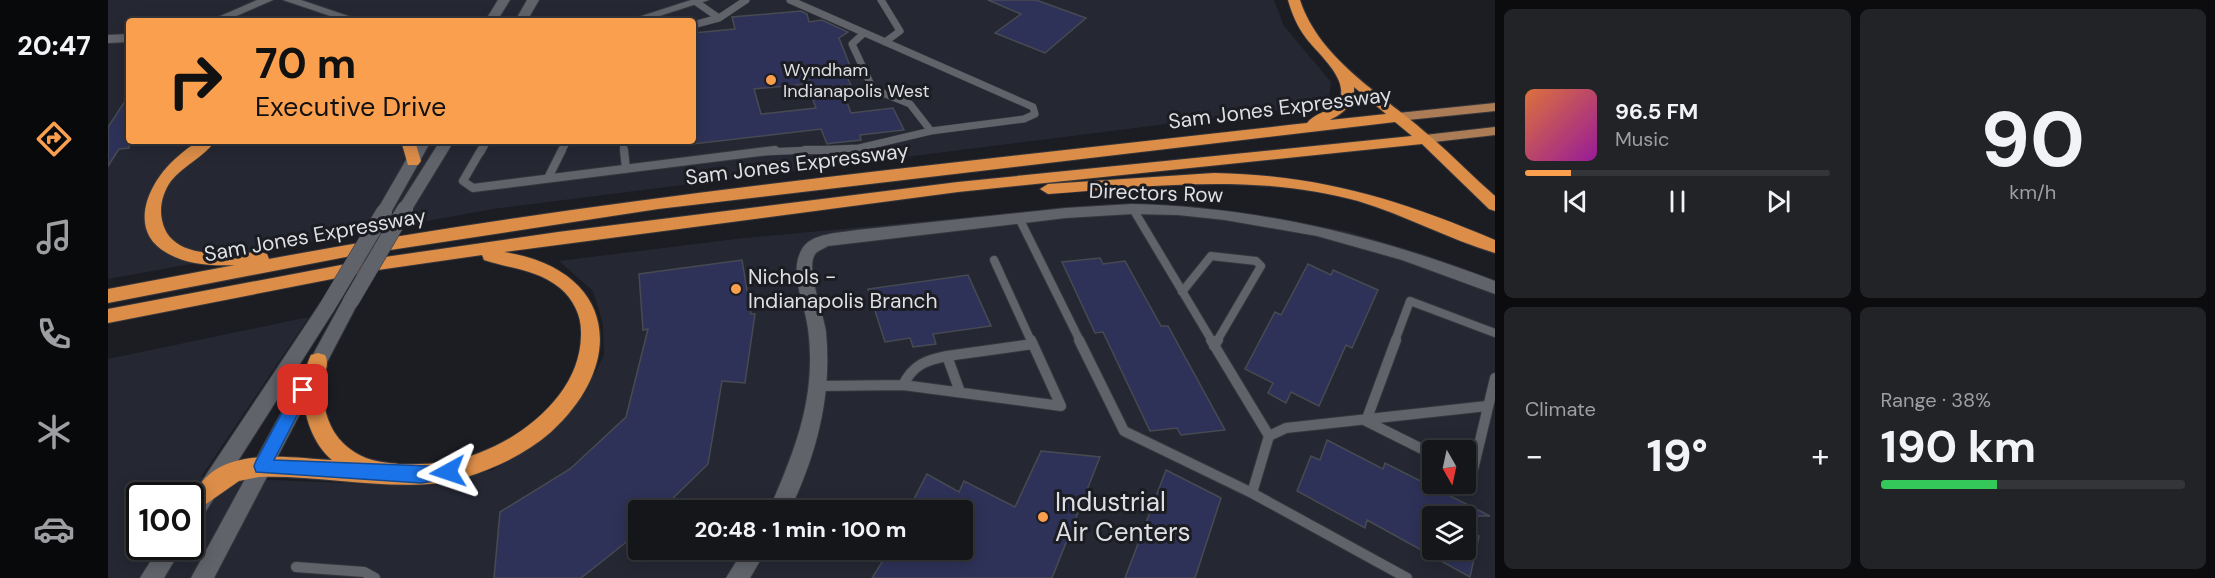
<!DOCTYPE html>
<html lang="en">
<head>
<meta charset="utf-8">
<style>
	:root { --surface:#15161a; --page:#222327; --text:#f1f3f6; --muted:#9d9fa2; --line:#343539; --accent:#fa9f4e }
	body { margin:0; font-family:"DM Sans",sans-serif; background:var(--page); color:var(--text); height:100vh; display:flex; flex-direction:column; font-size:22px; white-space:nowrap }
	* { box-sizing:border-box; margin:0 }
	p { font-size:20px; color:var(--muted) }
	.icon { flex:none; width:33px; height:33px; fill:none; stroke:currentColor; stroke-width:2; stroke-linecap:round; stroke-linejoin:round }
	.map { position:relative; flex:1; overflow:hidden }
	.details { display:flex; flex-direction:column; gap:9px; padding:9px; background:#0c0c0e; width:720px }
	.details>* { flex:none }
	.guide { position:absolute; left:18px; top:18px; width:570px; height:126px; border-radius:6px; box-shadow:0 3px 15px #0003,0 0 0 2px var(--line); background:#fa9f4e; color:#111; overflow:hidden }
	.needle { width:39px; rotate:171deg }
	.controls { position:absolute; left:1314px; top:440px; display:grid; gap:12px }
	.controls a { display:grid; place-items:center; width:54px; height:54px; border-radius:6px; background:var(--surface); box-shadow:0 3px 15px #0003,0 0 0 2px var(--line); font-size:30px }
	.speed { position:absolute; left:18px; top:482px; display:flex; gap:12px; font-size:30px; font-weight:700; text-align:center }
	.speed>* { display:grid; place-content:center; width:78px; height:78px; border-radius:50%; background:var(--surface); box-shadow:0 3px 15px #0003,0 0 0 2px var(--line); line-height:1 }
	.speed .limit { border:3px solid #111; border-radius:9px; background:#fff; color:#111 }
	.pin { position:absolute; display:grid; place-items:center; width:51px; height:51px; color:#fff; margin:-26px; border-radius:12px; box-shadow:0 3px 9px #0006 }
	.me { position:absolute; width:66px; margin:-33px; rotate:265deg; stroke-linejoin:round; filter:drop-shadow(0 0 4px #0008) }
	.turn { display:flex; align-items:center; gap:21px; height:126px; padding:0 30px; font-size:27px }
	.turn .icon { width:78px; height:78px; stroke-width:2.5 }
	.turn b { display:block; font-size:42px; line-height:51px }
	.big { font-size:45px; font-weight:700; line-height:1.1 }
	.details .card { flex:1; display:flex; flex-direction:column; justify-content:center; gap:9px; min-width:0; padding:0 21px; border-radius:9px; background:var(--page) }
	.details .dial { align-items:center; gap:0 }
	.dial b { font-size:78px; line-height:1 }
	.song { display:flex; align-items:center; gap:18px }
	.cover { width:72px; height:72px; border-radius:9px; background:linear-gradient(135deg,hsl(20 70% 55%),hsl(300 70% 35%)) }
	.played { height:6px; border-radius:3px; background:linear-gradient(90deg,var(--accent) 15%,var(--line) 15%) }
	.keys { display:flex; justify-content:space-around; direction:ltr }
	.heat { display:flex; justify-content:space-between; align-items:center; font-size:33px; direction:ltr }
	.charge { height:9px; border-radius:4px; background:linear-gradient(90deg,#34c759 38%,var(--line) 0) }
	.details .tiles { flex:1; display:grid; gap:9px; grid-template-columns:repeat(2,1fr) }
	.trip { position:absolute; left:520px; top:500px; width:345px; height:60px; border-radius:6px; background:var(--surface); box-shadow:0 3px 15px #0003,0 0 0 2px var(--line); font-weight:700; line-height:60px; text-align:center }
	main { display:flex; flex:1; min-height:0 }
	.menu { display:flex; flex-direction:column; width:108px; justify-content:space-around; align-items:center; background:#08090a; color:var(--muted) }
	.menu .icon { width:42px; height:42px }
	.menu .active { color:var(--accent) }
	.menu b { font-size:27px; color:var(--text) }
	.map>svg:first-child { display:block }
	.built { fill:#252833; fill-rule:evenodd }
	.building { fill:#2e3258; stroke:#484a51; stroke-width:1.5; fill-rule:evenodd }
	.lines { fill:none; stroke-linecap:round; stroke-linejoin:round }
	.service-far2-casing { stroke:#36373c; stroke-width:8 }
	.service-far1-casing { stroke:#36373c; stroke-width:10 }
	.service-casing { stroke:#36373c; stroke-width:12 }
	.minor-casing { stroke:#36373c; stroke-width:2 }
	.tertiary-casing { stroke:#36373c; stroke-width:2 }
	.primary-casing { stroke:#36373c; stroke-width:2 }
	.motorway-casing { stroke:#36373c; stroke-width:2 }
	.service-far2 { stroke:#61636a; stroke-width:7 }
	.service-far1 { stroke:#61636a; stroke-width:8 }
	.service { stroke:#61636a; stroke-width:10 }
	.minor { fill:#61636a; fill-rule:evenodd }
	.tertiary { fill:#61636a; fill-rule:evenodd }
	.primary { fill:#ab7c56; fill-rule:evenodd }
	.motorway { fill:#dc8d48; fill-rule:evenodd }
	.tertiary-bridge-casing { stroke:#36373c; stroke-width:17; stroke-linecap:butt }
	.tertiary-bridge { stroke:#61636a; stroke-width:16 }
	.route { fill:#1a73e8; stroke:#114b97; stroke-width:1.5 }
	.poi-dot { fill:#fa9f4e; stroke:#1c1d23; stroke-width:2 }
	.labels { text-anchor:middle; dominant-baseline:central; stroke-width:6; stroke-linejoin:round; paint-order:stroke }
	.far-poi-label { font-size:18px; fill:#dedfe3; stroke:#1c1d23; text-anchor:start }
	.street-label { font-size:21px; fill:#dedfe3; stroke:#1c1d23 }
	.poi-label { font-size:21px; fill:#dedfe3; stroke:#1c1d23; text-anchor:start }
	.near-poi-label { font-size:26px; fill:#dedfe3; stroke:#1c1d23; text-anchor:start }
</style>
</head>
<body>
<main>
<nav class="menu">
<b>20:47</b>
<svg class="icon active" aria-label="directions" viewBox="0 0 24 24"><path d="M12 3l9 9-9 9-9-9zM9 14v-3h6M13 9l2 2-2 2"/></svg>
<svg class="icon" aria-label="music" viewBox="0 0 24 24"><path d="M9 18V5l10-2v13"/><circle cx="6" cy="18" r="3"/><circle cx="16" cy="16" r="3"/></svg>
<svg class="icon" aria-label="phone" viewBox="0 0 24 24"><path d="M5 4h4l2 5-3 2q2 4 5 5l2-3 5 2v4C11 20 4 13 5 4z"/></svg>
<svg class="icon" aria-label="climate" viewBox="0 0 24 24"><path d="M12 3v18M4 7l16 10M4 17L20 7"/></svg>
<svg class="icon" aria-label="car" viewBox="0 0 24 24"><path d="M5 17H2v-5l4-1 3-4h7l3 4 3 1v5h-3M9 17h6M6 11h13"/><circle cx="7" cy="17" r="2"/><circle cx="17" cy="17" r="2"/></svg>
</nav>
<div class="map">
<svg width="1387" height="578" viewBox="0 0 1387 578">
	<rect width="100%" height="100%" fill="#1c1d23"/>
	<!-- built -->
	<path class="built" d="M0 0H1166L1176 26 1223 82 1221 97 1209 104 1193 107 385 209 0 279ZM21 21H585V141H21Z
		M1001 204 1071 205 1153 215 1238 231 1315 254 1387 281V578H0V359L201 317 93 477 307 486 385 470 442 432 476 395 496 355 495 324 485 291 451 261 628 239ZM1324 450H1358V483H1324ZM32 495H82V546H32ZM531 510H855V549H531ZM1324 516H1358V549H1324Z"/>
	<!-- building -->
	<path class="building" d="M880 0H928L978 18 937 53 887 33 913 14Z
		M693 11 699 14 701 22 714 20 740 32 731 38 746 76 739 77 743 85 733 86 743 113 785 108 796 130 752 135 753 140 725 143 719 144 713 129 585 144V33L627 29 624 17ZM699 84 708 108 653 114 646 89Z
		M21 95V148L11 149 0 166V127Z
		M992 258 995 264 1017 261 1053 326H1060L1117 430 1073 435 1069 428 1042 431 995 332 987 333 954 262Z
		M634 260 643 314H647L637 383 614 381 600 464 553 510H531V532L473 578H386L392 512 462 469 518 417 540 329 535 330 531 274Z
		M1200 264 1223 275 1225 270 1270 290 1244 348 1238 345 1211 406 1183 392 1178 403 1160 393 1165 383 1137 369 1167 312 1173 315Z
		M860 275 883 326 825 334 828 344 805 347 802 338 777 342 760 289Z
		M1219 440 1275 469 1277 463 1382 516H1324V549H1358V528L1371 536 1362 577 1259 520 1257 528 1189 491 1203 456 1212 460Z
		M933 451 992 457 944 578H764L782 549H855V510H800L819 474 851 492 856 481 907 507Z
		M1058 470 1113 498 1087 578H1017Z"/>
	<g class="lines">
		<!-- service-far2 casing -->
		<g class="service-far2-casing">
			<path id="service-far2" d="M682 0 925 107 927 114 916 119 823 131 802 104 765 89 744 44 756 33
				M773 0 792 31 777 42
				M588 2 611 18
				M585 25 611 18 638 0
				M515 141 516 152
				M373 152 379 141
				M453 152 459 141
				M655 152 751 148 823 131"/>
		</g>
		<!-- service-far1 casing -->
		<g class="service-far1-casing">
			<path id="service-far1" d="M373 150 355 181 365 188 667 150
				M516 150 518 169
				M697 150H719
				M440 178 454 150
				M1025 209 1104 341
				M911 218 972 341
				M886 260 923 341
				M1074 292 1103 256 1148 261 1153 266 1109 341
				M1287 341 1302 301 1387 333"/>
		</g>
		<!-- service casing -->
		<g class="service-casing">
			<path id="service" d="M971 340 1016 431 1144 493 1299 578
				M1103 340 1161 436 1144 493
				M1288 340 1258 421 1324 454
				M1106 346 1110 340
				M795 385C805 365 818 360 839 356
				M711 386 795 385 953 406 923 340
				M852 392 839 356 925 344
				M1161 436 1178 428 1379 406
				M1358 470 1364 474 1387 378
				M188 567 256 572 267 578"/>
		</g>
		<!-- minor casing -->
		<g class="minor-casing">
			<path id="minor" d="M149 0H165L117 21H101Z
				M175 0H193L255 21H237Z
				M390 0H402L389 21H377Z
				M419 0H431L419 21H407Z
				M583 0H601L536 21H518Z
				M21 34V42L0 43V35Z
				M1024 204C1151 207 1269 236 1387 281V294L1294 260 1209 236 1117 220 1070 215 1024 214 958 218 720 246C717 248 711 250 708 253 696 266 716 314 718 332 724 396 709 453 682 510H661C687 450 709 397 700 329 697 303 680 273 694 249 703 233 732 233 749 230L958 208Z
				M636 549H659L642 578H618Z"/>
		</g>
		<!-- tertiary casing -->
		<g class="tertiary-casing">
			<path id="tertiary" d="M309 141H323L281 216H271L268 212Z
				M332 141H346L302 213H292L289 209Z
				M243 295 249 296 251 301 106 578H83L237 296Z
				M219 301 225 302 227 307 225 312 89 525 82 528V499L213 302Z
				M52 546H75L56 578H32Z"/>
		</g>
		<!-- primary casing -->
		<g class="primary-casing">
			<path id="primary" d="M1387 103V111L1290 121 1283 117 1290 113Z
				M1387 127V135L1317 143 1310 139 1317 135Z"/>
		</g>
		<!-- motorway casing -->
		<g class="motorway-casing">
			<path id="motorway" d="M1180 0H1192C1212 61 1277 96 1323 137 1345 156 1365 177 1387 196V211L1381 209 1314 144 850 192 396 252C506 269 521 361 443 432 419 453 390 467 359 477 300 496 215 474 151 477L131 481 98 504 90 501 87 494C109 444 182 458 224 460 197 437 187 388 203 355L210 353 217 355C221 363 218 369 216 377 213 401 218 427 236 444 253 460 270 462 291 464 318 465 345 463 371 453 421 434 475 389 473 331 473 315 465 299 452 288 429 269 403 269 376 260L374 255 270 270 0 323V309L270 258 450 232 850 182 1304 136 1287 122 550 209 243 256 0 303V289L127 265C104 266 79 265 59 253 18 230 41 182 67 159 82 146 87 141 107 141 96 157 76 165 63 181 55 192 51 207 54 220 62 262 121 253 153 252L159 254 161 259C504 195 852 163 1199 123 1206 113 1222 112 1230 102 1244 81 1209 53 1198 38 1189 26 1184 14 1180 0ZM1246 87 1278 114 1222 120C1236 113 1247 104 1246 87Z
				M293 141H307L313 161 310 165H300Z
				M1106 173C1212 175 1290 199 1387 240V253C1340 239 1297 215 1250 201 1149 173 1043 186 940 194L932 189 940 184Z"/>
		</g>
		<!-- service-far2 -->
		<use href="#service-far2" class="service-far2"/>
		<!-- service-far1 -->
		<use href="#service-far1" class="service-far1"/>
		<!-- service -->
		<use href="#service" class="service"/>
		<!-- minor -->
		<use href="#minor" class="minor"/>
		<!-- tertiary -->
		<use href="#tertiary" class="tertiary"/>
		<!-- primary -->
		<use href="#primary" class="primary"/>
		<!-- motorway -->
		<use href="#motorway" class="motorway"/>
		<!-- tertiary-bridge casing -->
		<g class="tertiary-bridge-casing">
			<path id="tertiary-bridge" d="M243 301 297 209
				M219 307 276 212"/>
		</g>
		<!-- tertiary-bridge -->
		<use href="#tertiary-bridge" class="tertiary-bridge"/>
	</g>
	<!-- route -->
	<path class="route" d="M195 384 202 390 166 460 346 467 348 472 346 478 313 483 148 472 146 466 148 461 189 385Z"/>
	<!-- markers -->
	<g class="poi-dot">
		<circle cx="663" cy="80" r="6"/>
		<circle cx="628" cy="289" r="6"/>
		<circle cx="935" cy="517" r="6"/>
	</g>
	<g class="labels">
		<!-- far-poi labels -->
		<g class="far-poi-label">
			<text x="675" y="70">Wyndham<tspan x="675" dy="21">Indianapolis West</tspan></text>
		</g>
		<!-- street labels -->
		<g class="street-label">
			<text transform="translate(1172 108) rotate(-7)">Sam Jones Expressway</text>
			<text transform="translate(689 164) rotate(-7)">Sam Jones Expressway</text>
			<text transform="translate(1048 193) rotate(2)">Directors Row</text>
			<text transform="translate(207 235) rotate(-10)">Sam Jones Expressway</text>
		</g>
		<!-- poi labels -->
		<g class="poi-label">
			<text x="640" y="277">Nichols -<tspan x="640" dy="24">Indianapolis Branch</tspan></text>
		</g>
		<!-- near-poi labels -->
		<g class="near-poi-label">
			<text x="947" y="502">Industrial<tspan x="947" dy="30">Air Centers</tspan></text>
		</g>
	</g>
</svg>
<div class="controls">
<a><svg class="needle" viewBox="-14 -14 28 28"><path d="M0-13l5 13h-10z" fill="#e53935"/><path d="M0 13l5-13h-10z" fill="#9d9fa2"/></svg></a>
<a><svg class="icon" aria-label="layers" viewBox="0 0 24 24"><path d="M12 4l9 5-9 5-9-5zM3 14l9 5 9-5"/></svg></a>
</div>
<div class="speed"><div class="limit">100</div></div>
<div class="pin" style="left:195px;top:390px;background:#d93025"><svg class="icon" aria-label="arrive" viewBox="0 0 24 24"><path d="M6 21V4h12l-3 4 3 4H6"/></svg></div>
<svg class="me" style="left:340px;top:472px" viewBox="-20 -20 40 40"><path d="M0-17L14 15 0 8-14 15z" fill="#1a73e8" stroke="#fff" stroke-width="4"/></svg>
<div class="trip">20:48 · 1 min · 100 m</div>
<div class="guide">
<div class="turn"><svg class="icon" aria-label="right" viewBox="0 0 24 24"><path d="M7 20v-9h11M14 6l5 5-5 5"/></svg><div><b>70 m</b>Executive Drive</div></div>
</div>
</div>
<section class="details">
<div class="tiles">
<div class="card">
<div class="song"><i class="cover"></i><div><b>96.5 FM</b><p>Music</p></div></div>
<div class="played"></div>
<div class="keys"><svg class="icon" aria-label="previous" viewBox="0 0 24 24"><path d="M18 5L8 12l10 7zM5 5v14"/></svg><svg class="icon" aria-label="pause" viewBox="0 0 24 24"><path d="M8 5v14M16 5v14"/></svg><svg class="icon" aria-label="next" viewBox="0 0 24 24"><path d="M6 5l10 7-10 7zM19 5v14"/></svg></div>
</div>
<div class="card dial"><b>90</b><p>km/h</p></div>
<div class="card"><p>Climate</p>
<div class="heat"><a>−</a><b class="big">19°</b><a>+</a></div>
</div>
<div class="card"><p>Range · 38%</p><b class="big">190 km</b><div class="charge"></div></div>
</div>
</section>
</main>
</body>
</html>
